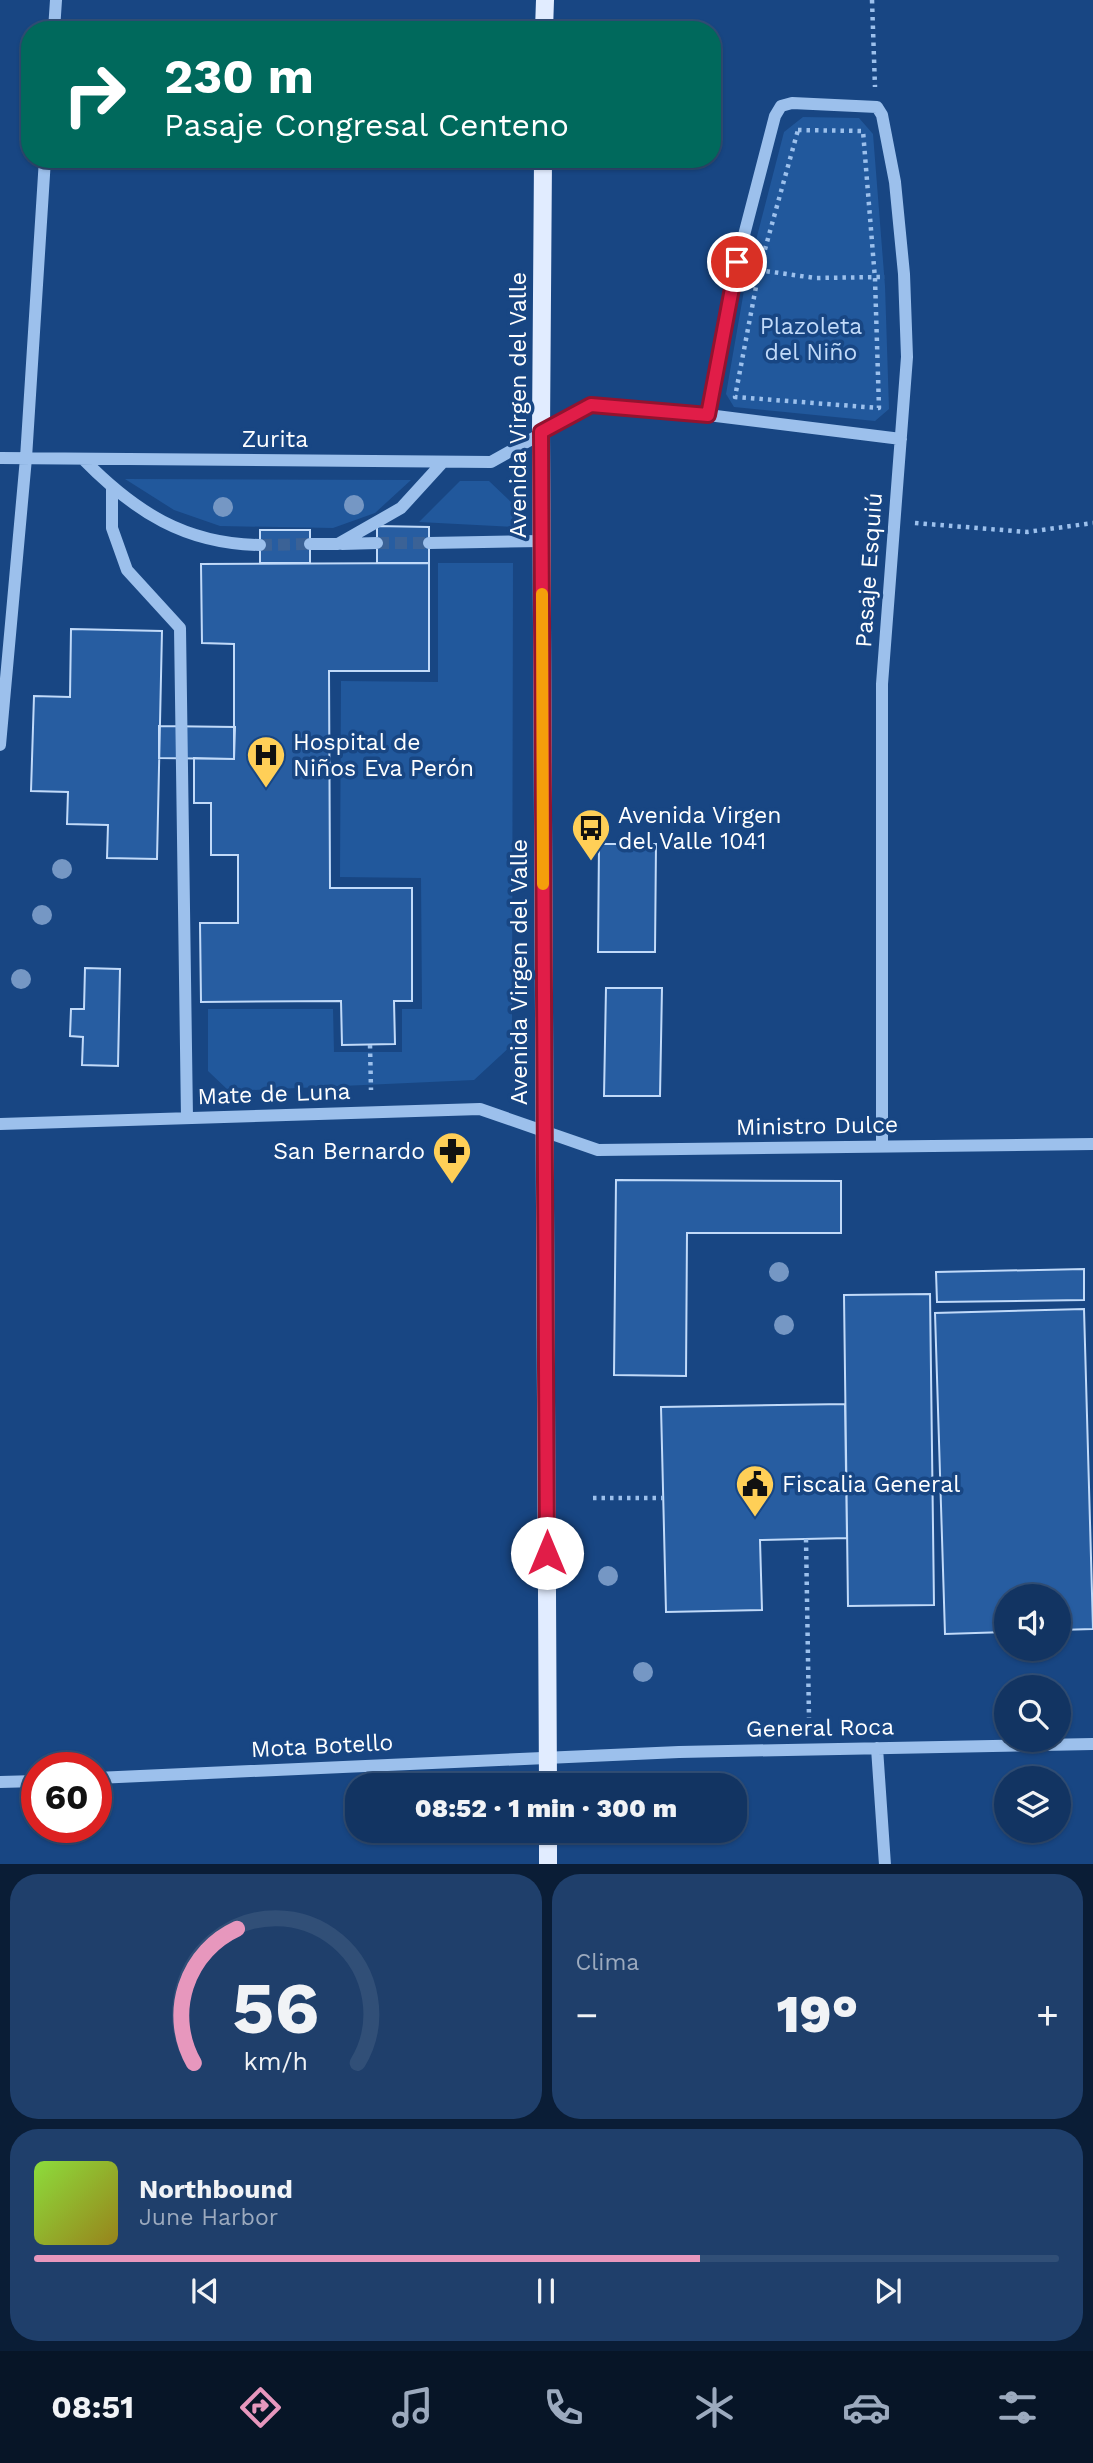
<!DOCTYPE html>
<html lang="es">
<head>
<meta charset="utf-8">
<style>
	:root { --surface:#123462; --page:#1f3f6b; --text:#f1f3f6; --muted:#9caabe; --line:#314f77; --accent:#e797bd }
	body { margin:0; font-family:"Work Sans",sans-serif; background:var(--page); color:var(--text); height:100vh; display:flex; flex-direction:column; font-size:26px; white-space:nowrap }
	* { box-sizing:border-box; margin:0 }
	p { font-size:23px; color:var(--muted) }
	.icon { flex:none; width:38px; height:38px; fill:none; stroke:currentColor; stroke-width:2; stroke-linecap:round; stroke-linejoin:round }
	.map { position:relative; height:1864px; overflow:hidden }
	.sheet { display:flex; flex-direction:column; gap:10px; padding:10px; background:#0a1d36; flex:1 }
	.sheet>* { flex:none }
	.hud { position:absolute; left:21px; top:21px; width:700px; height:147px; border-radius:28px; box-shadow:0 2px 5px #0004,0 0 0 2px var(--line); background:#00695c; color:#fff; overflow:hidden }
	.buttons { position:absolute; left:994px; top:1584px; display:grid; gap:14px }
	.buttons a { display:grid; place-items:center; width:77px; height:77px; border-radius:50%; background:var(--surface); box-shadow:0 2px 5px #0004,0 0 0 2px var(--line); font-size:35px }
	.speed { position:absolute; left:21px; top:1752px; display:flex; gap:14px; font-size:35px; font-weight:700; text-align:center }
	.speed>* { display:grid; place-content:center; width:91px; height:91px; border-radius:50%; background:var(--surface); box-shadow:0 2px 5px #0004,0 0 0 2px var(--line); line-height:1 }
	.speed .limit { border:10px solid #d22; background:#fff; color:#111 }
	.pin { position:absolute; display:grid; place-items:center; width:60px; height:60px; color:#fff; margin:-30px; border:4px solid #fff; border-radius:50%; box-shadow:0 2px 7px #0007 }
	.me { position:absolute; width:77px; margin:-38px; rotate:0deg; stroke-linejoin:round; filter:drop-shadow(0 0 5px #0008) }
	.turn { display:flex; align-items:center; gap:24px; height:147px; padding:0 28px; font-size:32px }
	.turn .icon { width:91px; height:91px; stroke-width:2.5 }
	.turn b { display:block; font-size:49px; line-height:60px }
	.big { font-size:52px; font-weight:800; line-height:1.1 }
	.sheet .widget { flex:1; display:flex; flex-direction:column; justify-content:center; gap:10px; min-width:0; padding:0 24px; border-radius:28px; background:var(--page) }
	.sheet .dial { align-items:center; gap:0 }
	.dial svg { height:182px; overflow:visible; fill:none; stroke:var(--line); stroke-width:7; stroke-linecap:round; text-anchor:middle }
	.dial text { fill:var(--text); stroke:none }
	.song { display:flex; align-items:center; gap:21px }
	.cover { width:84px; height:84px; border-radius:10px; background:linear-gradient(135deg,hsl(90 70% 55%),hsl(50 70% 35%)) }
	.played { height:7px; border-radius:4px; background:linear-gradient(90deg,var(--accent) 65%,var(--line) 65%) }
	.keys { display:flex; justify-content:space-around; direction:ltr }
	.heat { display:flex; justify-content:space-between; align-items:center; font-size:38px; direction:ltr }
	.sheet .tiles { flex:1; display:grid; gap:10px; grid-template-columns:1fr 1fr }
	.widget:last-child { grid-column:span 2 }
	.trip { position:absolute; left:345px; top:1773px; width:402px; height:70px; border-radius:28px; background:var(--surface); box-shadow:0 2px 5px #0004,0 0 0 2px var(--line); font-weight:800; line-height:70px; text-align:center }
	.dock { display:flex; height:112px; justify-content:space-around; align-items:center; background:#071527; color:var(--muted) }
	.dock .icon { width:49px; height:49px }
	.dock .selected { color:var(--accent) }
	.dock b { font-size:32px; color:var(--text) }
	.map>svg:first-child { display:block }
	.green { fill:#21589c }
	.building { fill:#275da1; stroke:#c1daf9; stroke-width:2 }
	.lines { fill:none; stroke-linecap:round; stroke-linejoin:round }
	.minor-tunnel { stroke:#3b6296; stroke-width:12; stroke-dasharray:12 6; stroke-linecap:butt }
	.path { stroke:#9cc0ec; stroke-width:4.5; stroke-dasharray:3.5 5; stroke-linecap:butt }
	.minor { stroke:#9cc0ec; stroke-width:12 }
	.major { stroke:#e1ecff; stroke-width:18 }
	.tree { fill:#7597c4 }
	.route-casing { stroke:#92132f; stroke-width:18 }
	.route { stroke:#e11d48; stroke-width:12 }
	.slow { stroke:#f59e0b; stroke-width:12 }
	.labels { text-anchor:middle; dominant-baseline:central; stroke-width:7; stroke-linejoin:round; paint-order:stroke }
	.park-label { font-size:23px; fill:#c1daf9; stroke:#184683 }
	.street-label { font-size:23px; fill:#fff; stroke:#184683 }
	.poi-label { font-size:23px; fill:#fff; stroke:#184683; text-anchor:start }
</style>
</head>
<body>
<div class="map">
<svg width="1093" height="1865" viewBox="0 0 1093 1865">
	<rect width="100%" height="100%" fill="#184683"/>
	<!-- green -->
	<path class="green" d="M803 117 859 118 873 134 885 286 889 409 875 421 734 407 726 394 746 279 784 132Z
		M125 479 411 480 375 513 333 528 220 526 174 510Z
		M460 481H489L512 503 513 527 419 522Z
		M438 563H513L512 1045 474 1080 229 1091 208 1071V1009H333L334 1052H402V1009H422L421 878 340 877 341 681 438 682Z"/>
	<!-- building -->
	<path class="building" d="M377 526 429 527V563H377Z
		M260 530H310V563H260Z
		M429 563V671H329L330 888H412V1001H394L395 1044 342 1045 341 1001 201 1002 200 923H238V855H211V803H194V758L234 759V644L202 643 201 564Z
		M71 629 162 631 157 859 107 858 108 825 67 824 68 792 31 791 34 696 70 697Z
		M159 726 235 727 234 759 159 758Z
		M599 844H656L655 952H598Z
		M85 968 120 969 118 1066 82 1065 83 1037 70 1036 71 1009H84Z
		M606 988H662L660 1096H604Z
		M616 1180 841 1181V1233H687L686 1376 614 1375Z
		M1084 1269V1300L937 1302 936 1272Z
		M930 1294 934 1605 848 1606 844 1295Z
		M1084 1309 1093 1629 1059 1630V1596H1006V1632L945 1634 935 1313Z
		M845 1404 847 1538 760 1540 762 1610 666 1612 661 1407Z"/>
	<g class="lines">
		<!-- minor-tunnel -->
		<path class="minor-tunnel" d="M377 543H429
			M260 545 310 544"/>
		<!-- path -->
		<path class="path" d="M872 0 875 87
			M798 130 863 131 875 279 879 408 735 397 759 271Z
			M758 270 815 278 885 277
			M915 523 1027 532 1093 523
			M370 1045 371 1090
			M593 1498H663
			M806 1539 809 1718"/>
		<!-- minor -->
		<path class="minor" d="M54 30 56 0
			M708 415 737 262 775 116 781 106 792 103 877 107 882 115 895 182 904 274 907 357 882 684V1146
			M0 458 491 462 591 406 708 415 901 439
			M83 459C135 512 185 544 260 545
			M112 488V528L127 570 180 628 187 1118
			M429 543 542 541
			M310 544H338L401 508 443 462
			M342 544 377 543
			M0 745 26 458 45 159
			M0 1124 480 1109 598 1150 1093 1144
			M877 1748 885 1865
			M96 1778 679 1752 1093 1744
			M0 1782 37 1781"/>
		<!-- major -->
		<path class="major" d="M544 30 545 0
			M543 159 541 432 548 1785
			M548 1865V1830"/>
	</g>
	<!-- trees -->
	<g class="tree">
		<circle cx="354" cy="505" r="10"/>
		<circle cx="223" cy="507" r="10"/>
		<circle cx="62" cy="869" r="10"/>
		<circle cx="42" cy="915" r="10"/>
		<circle cx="21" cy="979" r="10"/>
		<circle cx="779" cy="1272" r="10"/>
		<circle cx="784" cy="1325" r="10"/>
		<circle cx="608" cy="1576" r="10"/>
		<circle cx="643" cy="1672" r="10"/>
	</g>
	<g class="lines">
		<!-- route casing -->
		<g class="route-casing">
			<path id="route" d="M547 1553 541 432 591 405 708 415 737 262"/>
		</g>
		<!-- route -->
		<use href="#route" class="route"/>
		<!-- slow -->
		<path class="slow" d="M542 594 543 884"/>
	</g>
	<!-- icons -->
	<defs>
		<g id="hospital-pin" transform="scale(2.0125)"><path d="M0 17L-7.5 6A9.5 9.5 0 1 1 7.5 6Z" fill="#ffcf57" stroke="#184683"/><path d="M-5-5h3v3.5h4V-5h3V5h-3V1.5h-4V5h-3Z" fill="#111"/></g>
		<g id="bus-pin" transform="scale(2.0125)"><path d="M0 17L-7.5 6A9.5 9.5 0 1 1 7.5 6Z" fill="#ffcf57" stroke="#184683"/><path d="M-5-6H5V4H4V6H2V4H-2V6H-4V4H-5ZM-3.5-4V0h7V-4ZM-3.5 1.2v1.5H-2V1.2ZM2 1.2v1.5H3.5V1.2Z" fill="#111"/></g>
		<g id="pharmacy-pin" transform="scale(2.0125)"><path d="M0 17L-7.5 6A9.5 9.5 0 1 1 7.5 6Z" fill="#ffcf57" stroke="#184683"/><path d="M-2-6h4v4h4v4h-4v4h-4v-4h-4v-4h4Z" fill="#111"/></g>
		<g id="civic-pin" transform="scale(2.0125)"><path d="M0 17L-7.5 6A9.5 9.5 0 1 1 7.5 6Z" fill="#ffcf57" stroke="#184683"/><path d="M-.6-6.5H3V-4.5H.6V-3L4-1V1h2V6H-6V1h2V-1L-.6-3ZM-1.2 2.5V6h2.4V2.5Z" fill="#111"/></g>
	</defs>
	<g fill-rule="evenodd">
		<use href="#hospital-pin" x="266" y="755"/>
		<use href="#bus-pin" x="591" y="828"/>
		<use href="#pharmacy-pin" x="452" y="1151"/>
		<use href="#civic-pin" x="755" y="1484"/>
	</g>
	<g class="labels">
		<!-- park labels -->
		<g class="park-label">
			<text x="811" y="326">Plazoleta<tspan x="811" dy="26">del Niño</tspan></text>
		</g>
		<!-- street labels -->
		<g class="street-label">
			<text transform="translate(518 405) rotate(-90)">Avenida Virgen del Valle</text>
			<text x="275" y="439">Zurita</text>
			<text transform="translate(869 570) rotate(-86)">Pasaje Esquiú</text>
			<text transform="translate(519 972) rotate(-90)">Avenida Virgen del Valle</text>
			<text transform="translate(274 1094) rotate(-2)">Mate de Luna</text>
			<text transform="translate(817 1126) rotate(-1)">Ministro Dulce</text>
			<text transform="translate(820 1728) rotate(-1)">General Roca</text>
			<text transform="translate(322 1746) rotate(-3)">Mota Botello</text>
		</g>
		<!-- poi labels -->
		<g class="poi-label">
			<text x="293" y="742">Hospital de<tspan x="293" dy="26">Niños Eva Perón</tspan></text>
			<text x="618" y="815">Avenida Virgen<tspan x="618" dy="26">del Valle 1041</tspan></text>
			<text x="425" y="1151" text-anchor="end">San Bernardo</text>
			<text x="782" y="1484">Fiscalia General</text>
		</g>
	</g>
</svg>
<div class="buttons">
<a><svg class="icon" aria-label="sound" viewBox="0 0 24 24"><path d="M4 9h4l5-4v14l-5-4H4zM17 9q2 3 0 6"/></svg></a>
<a><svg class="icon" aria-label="search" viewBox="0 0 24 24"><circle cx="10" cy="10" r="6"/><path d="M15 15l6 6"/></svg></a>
<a><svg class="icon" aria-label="layers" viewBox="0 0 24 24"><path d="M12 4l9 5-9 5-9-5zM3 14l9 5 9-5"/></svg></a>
</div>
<div class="speed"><div class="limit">60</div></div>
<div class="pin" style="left:737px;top:262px;background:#d93025"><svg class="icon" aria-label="arrive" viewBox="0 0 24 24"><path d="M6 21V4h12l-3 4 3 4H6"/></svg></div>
<svg class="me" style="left:547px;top:1553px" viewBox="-20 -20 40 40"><circle r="19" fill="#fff"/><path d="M0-13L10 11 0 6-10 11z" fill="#e11d48"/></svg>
<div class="trip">08:52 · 1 min · 300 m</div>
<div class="hud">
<div class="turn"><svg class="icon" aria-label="right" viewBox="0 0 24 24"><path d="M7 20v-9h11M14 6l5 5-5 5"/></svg><div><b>230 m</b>Pasaje Congresal Centeno</div></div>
</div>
</div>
<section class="sheet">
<div class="tiles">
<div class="widget dial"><svg viewBox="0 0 100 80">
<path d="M14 69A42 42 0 1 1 86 69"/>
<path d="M14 69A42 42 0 0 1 33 10" stroke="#e797bd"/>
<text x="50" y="56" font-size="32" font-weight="700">56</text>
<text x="50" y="72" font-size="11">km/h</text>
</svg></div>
<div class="widget"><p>Clima</p>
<div class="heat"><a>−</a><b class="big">19°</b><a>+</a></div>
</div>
<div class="widget">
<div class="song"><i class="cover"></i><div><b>Northbound</b><p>June Harbor</p></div></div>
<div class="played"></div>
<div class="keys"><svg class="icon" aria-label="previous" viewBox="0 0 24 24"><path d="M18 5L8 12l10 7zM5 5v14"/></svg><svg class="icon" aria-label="pause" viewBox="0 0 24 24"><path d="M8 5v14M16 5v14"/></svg><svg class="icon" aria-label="next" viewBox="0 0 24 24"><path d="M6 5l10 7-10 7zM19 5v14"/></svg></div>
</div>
</div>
</section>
<nav class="dock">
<b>08:51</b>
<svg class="icon selected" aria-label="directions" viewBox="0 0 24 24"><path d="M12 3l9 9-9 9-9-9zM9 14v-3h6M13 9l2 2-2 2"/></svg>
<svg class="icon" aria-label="music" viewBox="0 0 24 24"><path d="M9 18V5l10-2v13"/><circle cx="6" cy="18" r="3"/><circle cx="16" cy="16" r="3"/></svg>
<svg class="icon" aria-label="phone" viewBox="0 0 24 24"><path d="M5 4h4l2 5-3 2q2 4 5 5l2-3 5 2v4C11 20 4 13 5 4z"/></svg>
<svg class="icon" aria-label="climate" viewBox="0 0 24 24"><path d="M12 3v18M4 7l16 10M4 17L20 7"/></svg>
<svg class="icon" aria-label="car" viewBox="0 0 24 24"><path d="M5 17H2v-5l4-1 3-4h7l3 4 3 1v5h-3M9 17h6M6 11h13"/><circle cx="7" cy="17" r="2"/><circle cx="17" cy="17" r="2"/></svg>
<svg class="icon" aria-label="filters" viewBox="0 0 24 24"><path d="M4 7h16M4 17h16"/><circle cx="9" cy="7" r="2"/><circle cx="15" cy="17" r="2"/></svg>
</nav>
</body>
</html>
